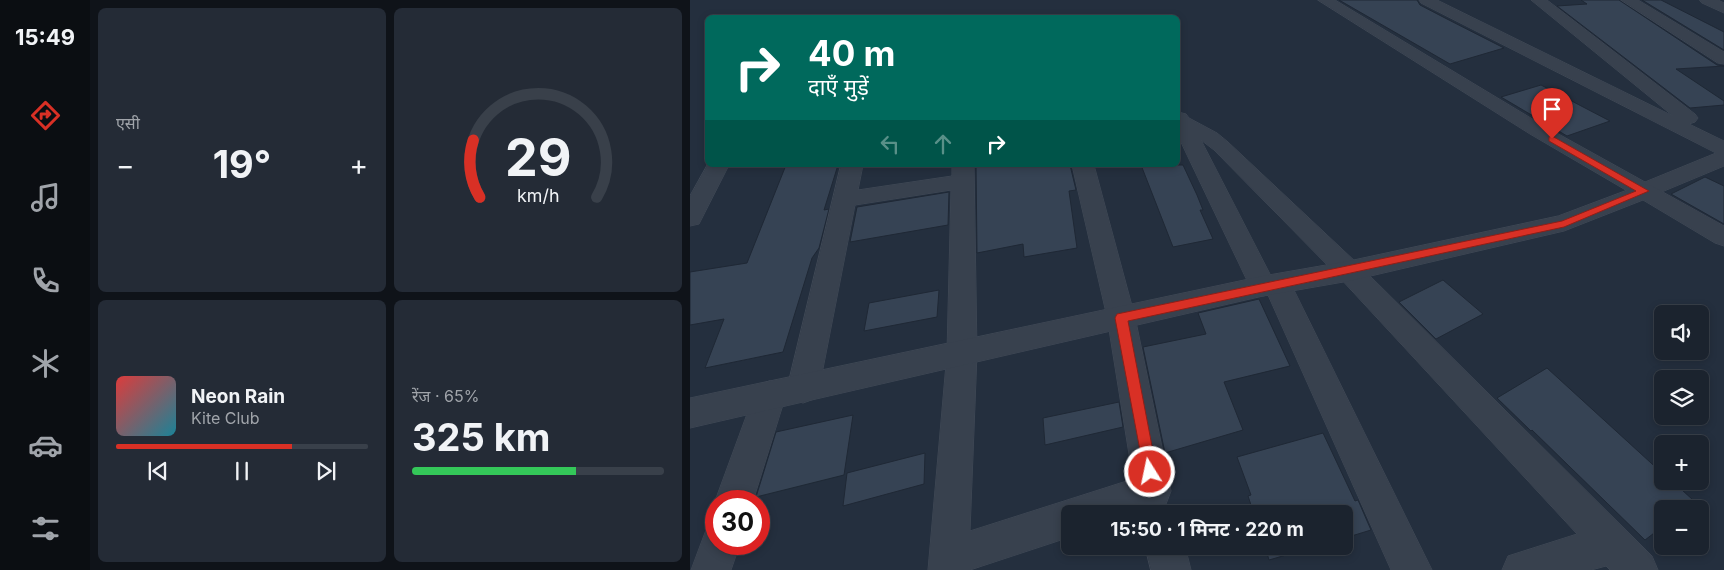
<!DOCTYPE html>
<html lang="hi">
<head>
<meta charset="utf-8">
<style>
	:root { --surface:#1b232e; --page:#242b36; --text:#f1f3f6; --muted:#a0a4aa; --line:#39404a; --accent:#d93025 }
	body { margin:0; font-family:Inter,"Noto Sans Devanagari",sans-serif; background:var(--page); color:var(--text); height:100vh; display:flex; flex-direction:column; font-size:19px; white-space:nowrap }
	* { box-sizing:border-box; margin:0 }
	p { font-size:16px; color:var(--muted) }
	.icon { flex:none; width:28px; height:28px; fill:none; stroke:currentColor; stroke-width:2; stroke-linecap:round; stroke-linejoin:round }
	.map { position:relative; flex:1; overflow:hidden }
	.side { display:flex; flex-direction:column; gap:8px; padding:8px; background:#0f1319; width:600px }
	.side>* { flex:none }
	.hud { position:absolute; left:15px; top:15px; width:475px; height:152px; border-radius:8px; box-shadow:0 2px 8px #0003,0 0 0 1px var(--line); background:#00695c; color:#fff; overflow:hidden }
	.buttons { position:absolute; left:964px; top:305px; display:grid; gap:10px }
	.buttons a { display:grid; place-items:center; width:55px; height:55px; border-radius:8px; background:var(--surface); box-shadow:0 2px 8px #0003,0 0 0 1px var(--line); font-size:25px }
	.speed { position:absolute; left:15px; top:490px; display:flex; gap:10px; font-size:25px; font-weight:700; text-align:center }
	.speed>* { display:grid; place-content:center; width:65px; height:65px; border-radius:50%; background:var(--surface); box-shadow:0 2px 8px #0003,0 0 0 1px var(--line); line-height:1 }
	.speed .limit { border:8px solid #d22; background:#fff; color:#111 }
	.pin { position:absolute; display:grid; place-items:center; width:42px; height:42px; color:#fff; margin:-51px -21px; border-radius:50% 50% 50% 0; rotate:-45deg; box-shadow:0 0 5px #0007 }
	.pin .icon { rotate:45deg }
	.me { position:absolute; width:55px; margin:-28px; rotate:350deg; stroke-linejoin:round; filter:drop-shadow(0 0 4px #0008) }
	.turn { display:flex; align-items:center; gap:18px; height:105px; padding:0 20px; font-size:22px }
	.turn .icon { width:65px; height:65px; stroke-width:2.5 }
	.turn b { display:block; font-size:35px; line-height:42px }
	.lanes { display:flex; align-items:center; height:48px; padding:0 20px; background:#0003; justify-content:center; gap:25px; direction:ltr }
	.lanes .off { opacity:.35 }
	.big { font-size:38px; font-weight:700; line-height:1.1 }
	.side .tile { flex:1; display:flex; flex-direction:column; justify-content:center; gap:8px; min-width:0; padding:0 18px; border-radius:8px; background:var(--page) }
	.side .dial { align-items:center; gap:0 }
	.dial svg { height:130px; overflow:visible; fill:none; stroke:var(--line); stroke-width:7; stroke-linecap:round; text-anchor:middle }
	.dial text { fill:var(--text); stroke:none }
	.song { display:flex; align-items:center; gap:15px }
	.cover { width:60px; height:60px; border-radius:8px; background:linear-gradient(135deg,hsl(0 70% 55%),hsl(190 70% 35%)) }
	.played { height:5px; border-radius:2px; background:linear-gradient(90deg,var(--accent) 70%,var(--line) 70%) }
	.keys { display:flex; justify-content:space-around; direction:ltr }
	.heat { display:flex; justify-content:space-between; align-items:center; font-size:28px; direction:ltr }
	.charge { height:8px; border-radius:4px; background:linear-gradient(90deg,#34c759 65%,var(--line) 0) }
	.side .tiles { flex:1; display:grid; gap:8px; grid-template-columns:repeat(2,1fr) }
	.trip { position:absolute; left:371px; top:505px; width:292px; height:50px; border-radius:8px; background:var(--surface); box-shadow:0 2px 8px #0003,0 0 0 1px var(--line); font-weight:700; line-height:50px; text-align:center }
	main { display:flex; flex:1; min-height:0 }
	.menu { display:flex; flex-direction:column; width:90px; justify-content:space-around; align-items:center; background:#0b0e12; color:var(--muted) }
	.menu .icon { width:35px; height:35px }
	.menu .current { color:var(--accent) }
	.menu b { font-size:22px; color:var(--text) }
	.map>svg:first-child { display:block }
	.building { fill:#364354; stroke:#1f2835 }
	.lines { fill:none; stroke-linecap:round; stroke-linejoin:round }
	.minor-casing { stroke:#414a57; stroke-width:1 }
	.tertiary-casing { stroke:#414a57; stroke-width:1 }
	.minor { fill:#38414e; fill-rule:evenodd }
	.tertiary { fill:#38414e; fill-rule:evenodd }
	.route { fill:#d93025; stroke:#8d1f18 }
</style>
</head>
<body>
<main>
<nav class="menu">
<b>15:49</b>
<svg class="icon current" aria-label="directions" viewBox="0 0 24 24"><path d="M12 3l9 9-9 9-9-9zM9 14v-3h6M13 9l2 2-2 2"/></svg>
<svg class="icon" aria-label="music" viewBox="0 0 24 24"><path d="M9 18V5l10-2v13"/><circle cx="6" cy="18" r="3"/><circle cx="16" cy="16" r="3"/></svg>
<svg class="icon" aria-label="phone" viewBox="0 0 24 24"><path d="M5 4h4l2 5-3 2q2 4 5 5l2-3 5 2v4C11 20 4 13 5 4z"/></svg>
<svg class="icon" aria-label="climate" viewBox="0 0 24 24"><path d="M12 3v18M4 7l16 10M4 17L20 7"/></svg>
<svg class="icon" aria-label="car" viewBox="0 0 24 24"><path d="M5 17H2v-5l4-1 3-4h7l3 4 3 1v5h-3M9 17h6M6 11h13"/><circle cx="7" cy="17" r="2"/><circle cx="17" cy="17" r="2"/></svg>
<svg class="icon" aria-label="filters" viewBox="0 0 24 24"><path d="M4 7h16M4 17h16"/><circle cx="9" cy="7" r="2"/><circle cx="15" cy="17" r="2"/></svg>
</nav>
<section class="side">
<div class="tiles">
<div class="tile"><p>एसी</p>
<div class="heat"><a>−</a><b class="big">19°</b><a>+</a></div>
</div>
<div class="tile dial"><svg viewBox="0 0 100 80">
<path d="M14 69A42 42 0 1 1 86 69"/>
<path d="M14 69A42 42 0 0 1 10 34" stroke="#d93025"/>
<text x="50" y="56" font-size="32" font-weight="700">29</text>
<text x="50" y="72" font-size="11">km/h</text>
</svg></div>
<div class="tile">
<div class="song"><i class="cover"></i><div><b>Neon Rain</b><p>Kite Club</p></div></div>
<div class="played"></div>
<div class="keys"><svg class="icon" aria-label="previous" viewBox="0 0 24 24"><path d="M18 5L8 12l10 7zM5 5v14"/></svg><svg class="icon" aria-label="pause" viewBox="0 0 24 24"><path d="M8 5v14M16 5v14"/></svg><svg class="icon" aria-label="next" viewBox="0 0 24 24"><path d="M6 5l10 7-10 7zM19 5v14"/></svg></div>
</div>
<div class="tile"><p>रेंज · 65%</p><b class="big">325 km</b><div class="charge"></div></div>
</div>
</section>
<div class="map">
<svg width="1034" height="570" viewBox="0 0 1034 570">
	<rect width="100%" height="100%" fill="#242f3e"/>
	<!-- building -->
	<path class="building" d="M649 0H727L730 5 755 18 814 48 760 64Z
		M891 0H929L1027 65 1034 66 986 69 1034 101V105L1000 108 867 6 897 4Z
		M952 0H971L1034 32V50Z
		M851 85 920 121 877 136 811 97Z
		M96 165H148L134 210 139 209 129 248 122 258 93 352 15 368 34 319 0 325V272L57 263Z
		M286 165H380L386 190 379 191 387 248 334 257 333 244 287 253Z
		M451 165H493L507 195 513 210H510L523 239 483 247Z
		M1015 177 1034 186V224L981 194Z
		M259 192 258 225 160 242 167 207Z
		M753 280 793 314 746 339 709 302Z
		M249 290 247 317 174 331 179 303Z
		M569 299 600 366 534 382 553 430 475 453 453 347 516 334 508 313Z
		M857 368 972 473V481H982L1013 509H972V527L955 540 842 430 841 431 807 398Z
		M429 402 433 427 355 445 353 418Z
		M163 415 154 475 66 497 86 432Z
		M633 433 665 501 668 500 681 530 655 538V514H564L558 496 561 495 547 457Z
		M235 453 234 484 153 506 157 473Z
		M575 546H627L579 560Z"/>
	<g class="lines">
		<!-- minor casing -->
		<g class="minor-casing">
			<path id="minor" d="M628 0H645L854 126 955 182 1026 153 731 3 729 0H747L983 116 841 0H857L1005 114 1008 118 1005 122 999 124 1034 141V166L962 196 954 198 946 196 840 134Z
				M931 0H948L1034 52V64L1028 63Z
				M1010 0H1028L1034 3V13L1012 3Z
				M488 112 496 114 499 118 527 133 538 142 668 264 962 556 968 570H920L916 566 901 570H812L818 556 887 534 650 278 524 150 511 140 581 276 587 274 597 277 601 284 742 570H701L578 295 573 296 563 293 488 136Z
				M18 164 39 165 9 224 0 226V196Z
				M151 165H173L168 190 262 176V165H284L287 353 280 531 443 479 417 317 382 165H404L445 317 481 491 476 504 449 514H380V537L280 570H238L257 353 261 190 165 205 129 389 124 399 113 403 102 399 97 389Z
				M80 381 91 385 96 395 63 501H26V503L25 501 64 395 69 385Z
				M26 526V544H50L41 570H1L16 530Z
				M455 546H495L501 570H461Z"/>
		</g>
		<!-- tertiary casing -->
		<g class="tertiary-casing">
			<path id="tertiary" d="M954 184 962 186 1034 226V246L1025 243 953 200 874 231 659 281 573 296 0 428V398L573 276 659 261 868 216Z"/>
		</g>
		<!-- minor -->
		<use href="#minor" class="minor"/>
		<!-- tertiary -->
		<use href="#tertiary" class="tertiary"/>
	</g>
	<!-- route -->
	<path class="route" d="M862 136 959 191 874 227 438 321 467 472 465 477 460 479 455 477 425 318 427 314 872 221 946 191 859 141V137Z"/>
</svg>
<div class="buttons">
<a><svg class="icon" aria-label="sound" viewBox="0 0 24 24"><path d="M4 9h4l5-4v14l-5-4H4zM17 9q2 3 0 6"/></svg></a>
<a><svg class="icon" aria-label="layers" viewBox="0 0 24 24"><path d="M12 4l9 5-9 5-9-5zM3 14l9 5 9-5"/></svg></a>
<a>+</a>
<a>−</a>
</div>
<div class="speed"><div class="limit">30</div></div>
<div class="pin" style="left:862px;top:139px;background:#d93025"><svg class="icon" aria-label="arrive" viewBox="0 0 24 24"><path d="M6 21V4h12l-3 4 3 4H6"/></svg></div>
<svg class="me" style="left:460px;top:472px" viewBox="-20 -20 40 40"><circle r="17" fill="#d93025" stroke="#fff" stroke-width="3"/><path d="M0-11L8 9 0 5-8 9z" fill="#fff"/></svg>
<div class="trip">15:50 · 1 मिनट · 220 m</div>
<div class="hud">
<div class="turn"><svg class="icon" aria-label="right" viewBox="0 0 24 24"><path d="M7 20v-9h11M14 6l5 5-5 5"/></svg><div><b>40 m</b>दाएँ मुड़ें</div></div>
<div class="lanes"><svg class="icon off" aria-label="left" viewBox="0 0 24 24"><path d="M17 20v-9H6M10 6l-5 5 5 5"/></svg><svg class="icon off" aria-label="ahead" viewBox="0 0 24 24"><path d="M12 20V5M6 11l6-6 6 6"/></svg><svg class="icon" aria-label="right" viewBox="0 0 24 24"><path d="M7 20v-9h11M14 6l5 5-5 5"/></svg></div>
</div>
</div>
</main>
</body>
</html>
